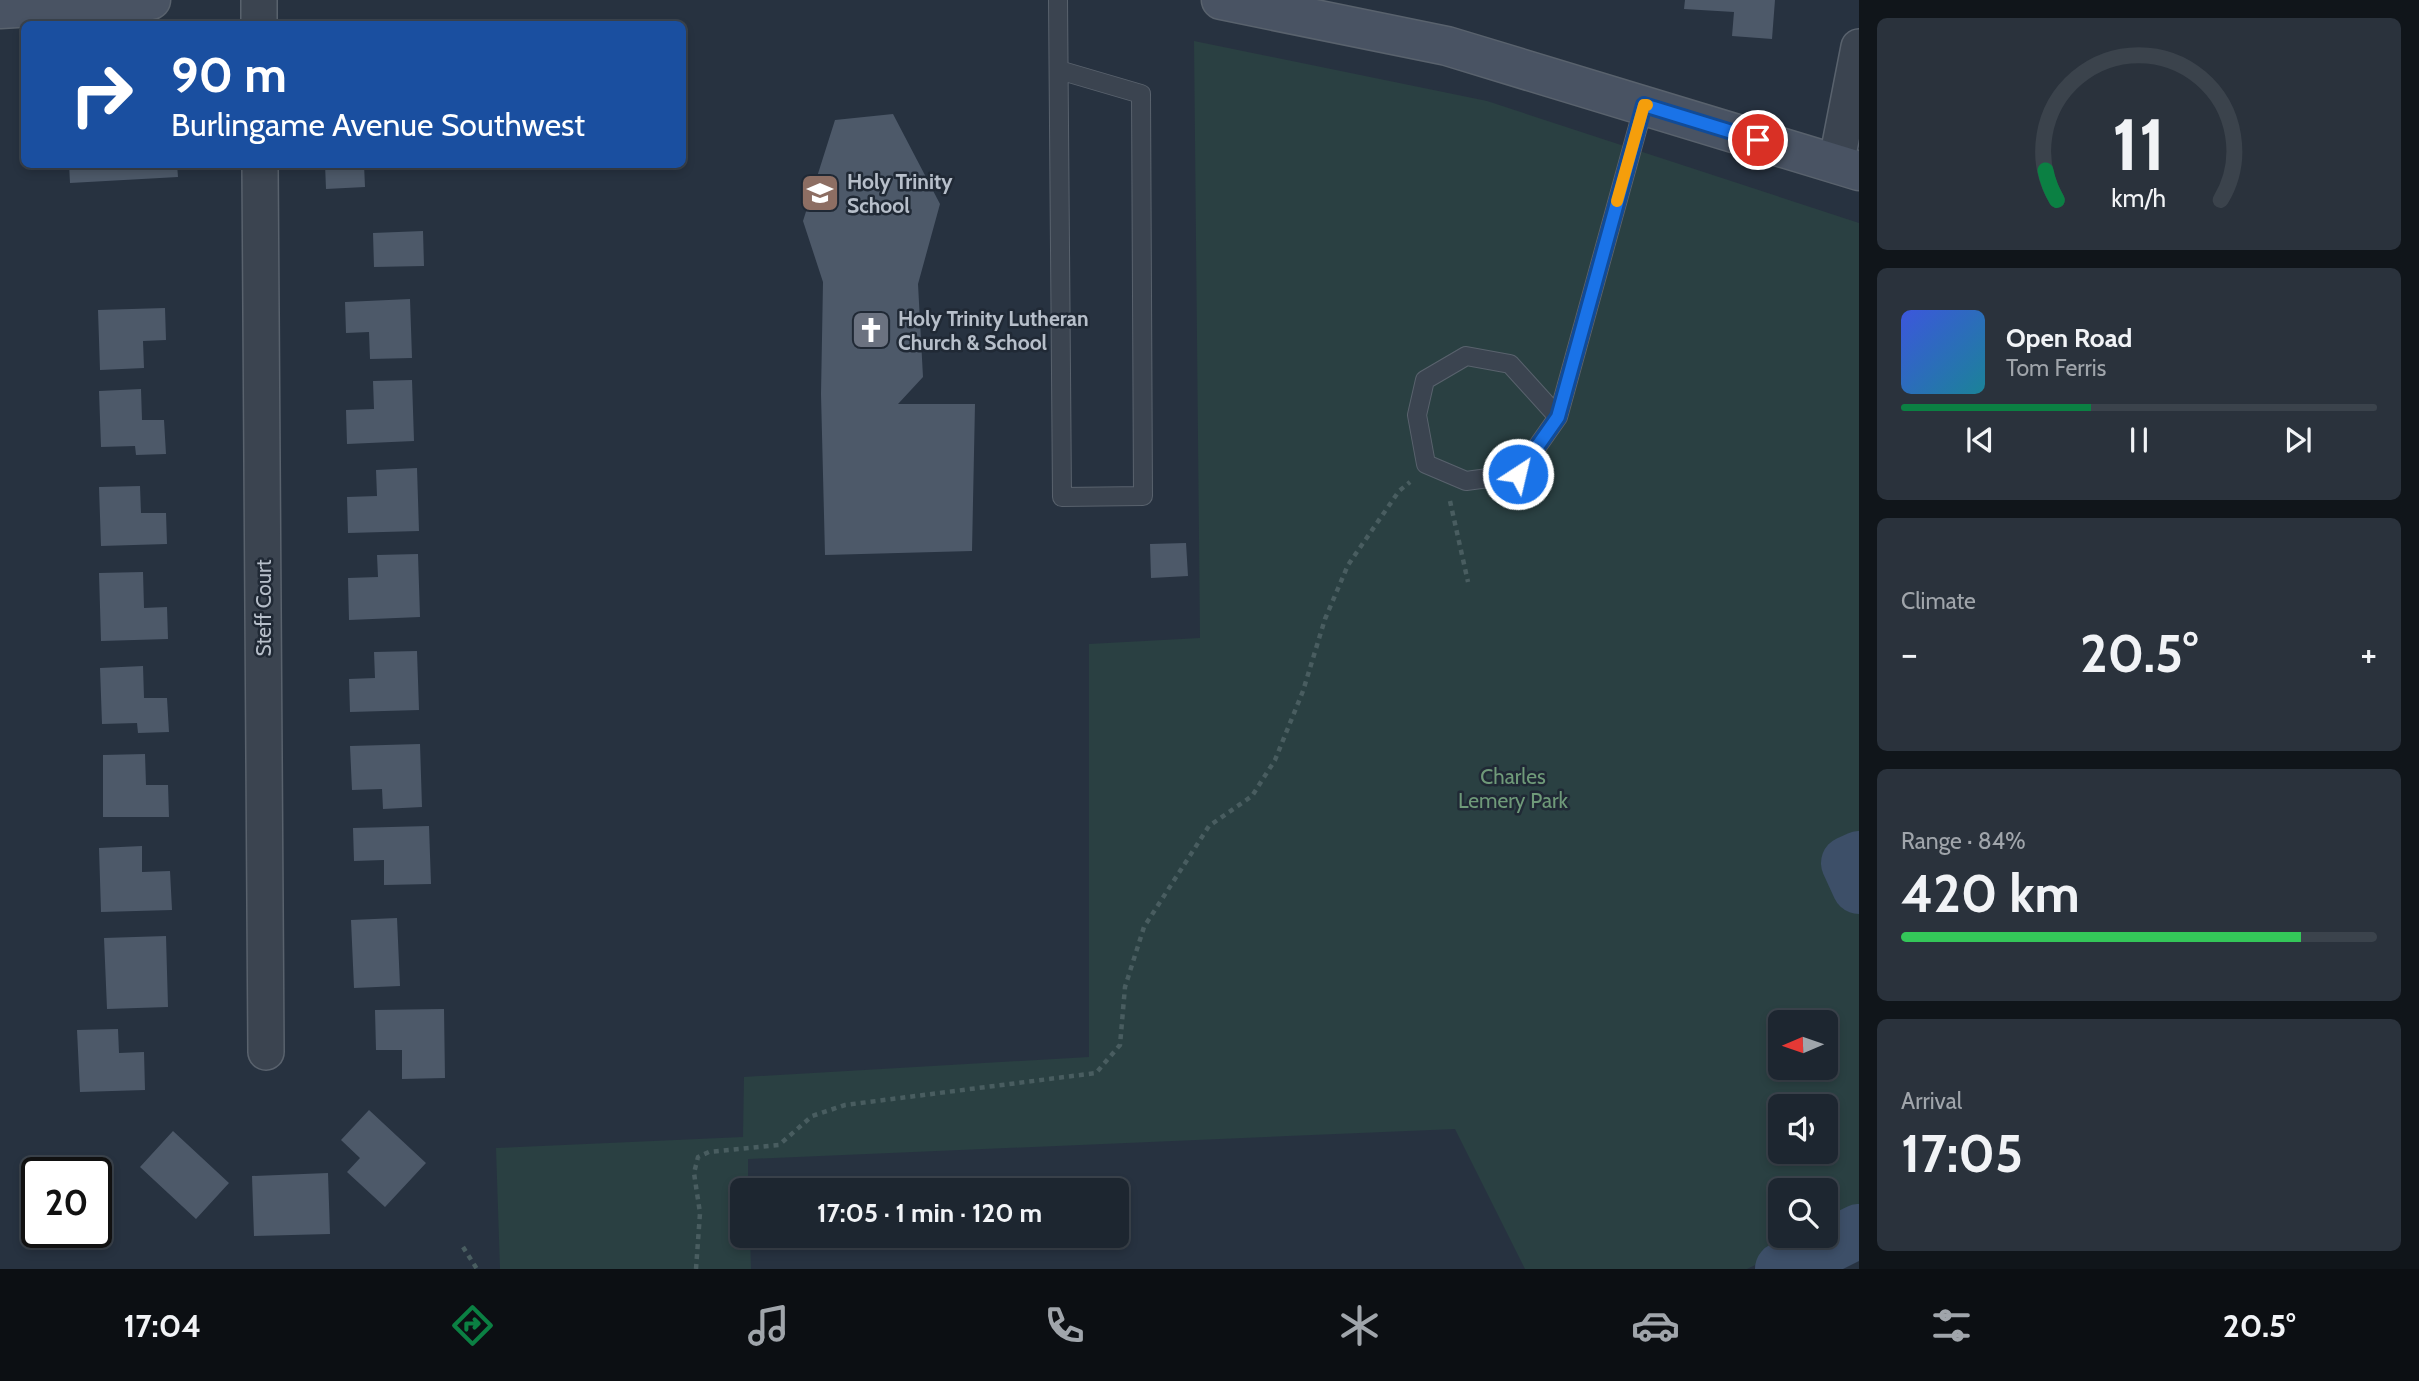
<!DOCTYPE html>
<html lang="en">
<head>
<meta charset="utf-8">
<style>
	:root { --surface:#1d2630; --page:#2a323c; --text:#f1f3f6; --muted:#a0a5ab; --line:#3b434c; --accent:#0b8043 }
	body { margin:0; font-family:Cabin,sans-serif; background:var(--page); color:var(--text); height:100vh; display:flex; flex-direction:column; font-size:26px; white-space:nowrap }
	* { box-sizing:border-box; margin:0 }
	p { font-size:23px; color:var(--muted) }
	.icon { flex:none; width:38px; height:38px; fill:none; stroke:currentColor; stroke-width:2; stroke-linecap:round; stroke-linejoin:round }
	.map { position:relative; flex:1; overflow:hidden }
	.details { display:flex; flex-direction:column; gap:18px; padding:18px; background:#10151a; width:560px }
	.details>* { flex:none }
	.top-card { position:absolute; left:21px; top:21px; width:665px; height:147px; border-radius:10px; box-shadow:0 4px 10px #0003,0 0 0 2px var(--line); background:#1a4fa0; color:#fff; overflow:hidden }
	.needle { width:46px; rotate:268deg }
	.controls { position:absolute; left:1768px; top:1010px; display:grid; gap:14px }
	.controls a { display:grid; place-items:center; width:70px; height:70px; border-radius:10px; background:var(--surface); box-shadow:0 4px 10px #0003,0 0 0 2px var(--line); font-size:35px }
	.speed { position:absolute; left:21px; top:1157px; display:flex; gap:14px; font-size:35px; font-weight:700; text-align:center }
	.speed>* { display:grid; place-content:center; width:91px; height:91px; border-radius:50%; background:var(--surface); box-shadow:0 4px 10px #0003,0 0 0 2px var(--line); line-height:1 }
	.speed .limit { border:4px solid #111; border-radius:10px; background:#fff; color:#111 }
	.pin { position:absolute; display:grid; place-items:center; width:60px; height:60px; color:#fff; margin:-30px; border:4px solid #fff; border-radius:50%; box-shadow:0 2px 7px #0007 }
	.me { position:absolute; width:77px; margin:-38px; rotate:35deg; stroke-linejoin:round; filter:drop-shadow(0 0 5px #0008) }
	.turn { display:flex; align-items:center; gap:24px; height:147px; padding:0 35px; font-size:32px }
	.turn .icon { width:91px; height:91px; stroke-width:2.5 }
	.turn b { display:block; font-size:49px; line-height:60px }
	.big { font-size:52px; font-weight:700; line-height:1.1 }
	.details .card { flex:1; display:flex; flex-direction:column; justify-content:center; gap:10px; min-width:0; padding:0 24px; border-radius:10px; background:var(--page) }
	.details .dial { align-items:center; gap:0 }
	.dial svg { height:182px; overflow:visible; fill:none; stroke:var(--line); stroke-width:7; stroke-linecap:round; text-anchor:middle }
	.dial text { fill:var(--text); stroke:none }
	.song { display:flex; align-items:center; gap:21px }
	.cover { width:84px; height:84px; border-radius:10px; background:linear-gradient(135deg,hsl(230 70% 55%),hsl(190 70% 35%)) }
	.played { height:7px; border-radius:4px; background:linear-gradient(90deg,var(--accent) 40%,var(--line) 40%) }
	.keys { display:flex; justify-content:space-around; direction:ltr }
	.heat { display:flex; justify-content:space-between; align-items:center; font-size:38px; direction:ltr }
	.charge { height:10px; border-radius:5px; background:linear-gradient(90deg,#34c759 84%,var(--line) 0) }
	.trip { position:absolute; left:730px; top:1178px; width:399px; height:70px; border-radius:10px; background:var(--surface); box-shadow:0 4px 10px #0003,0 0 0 2px var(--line); font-weight:700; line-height:70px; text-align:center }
	.tab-bar { display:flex; height:112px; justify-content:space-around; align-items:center; background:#0c0f13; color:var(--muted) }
	.tab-bar .icon { width:49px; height:49px }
	.tab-bar .on { color:var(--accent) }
	.tab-bar b { font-size:32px; color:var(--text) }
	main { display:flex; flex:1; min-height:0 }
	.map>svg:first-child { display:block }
	.green { fill:#2a4042; fill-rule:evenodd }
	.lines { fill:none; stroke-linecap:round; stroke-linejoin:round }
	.river { stroke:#3d4f68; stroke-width:54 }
	.building { fill:#4d5969 }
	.lane-casing { stroke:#59626d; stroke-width:20 }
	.street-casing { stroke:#59626d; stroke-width:38 }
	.secondary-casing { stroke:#59626d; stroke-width:41 }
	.path { stroke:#495d60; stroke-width:4.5; stroke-dasharray:5 5; stroke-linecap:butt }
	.lane { stroke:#3b4450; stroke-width:18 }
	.street { stroke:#3b4450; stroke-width:35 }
	.secondary { stroke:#495363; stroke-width:38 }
	.route-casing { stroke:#114b97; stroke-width:18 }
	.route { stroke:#1a73e8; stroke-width:12 }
	.slow { stroke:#f59e0b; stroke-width:12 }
	.labels { text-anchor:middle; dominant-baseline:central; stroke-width:5; stroke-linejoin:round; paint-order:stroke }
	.poi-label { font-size:21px; font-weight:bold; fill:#b7bfca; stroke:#202935; text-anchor:start }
	.street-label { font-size:21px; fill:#b7bfca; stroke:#202935 }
	.park-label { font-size:21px; fill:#6f9a79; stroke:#202935 }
</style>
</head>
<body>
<main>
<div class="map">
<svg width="1859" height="1269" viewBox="0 0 1859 1269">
	<rect width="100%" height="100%" fill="#273240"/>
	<!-- green -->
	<path class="green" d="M1194 41 1487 101 1859 223V1213L1825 1230V1190H1780V1236H1815L1747 1269H1525L1455 1129 748 1159V1190H742V1236H750L751 1269H500L496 1148 743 1137 744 1077 1089 1057V644L1200 638ZM1780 1022H1825V1068H1780ZM1780 1106H1825V1152H1780Z"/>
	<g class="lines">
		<!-- river -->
		<path class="river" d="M1859 858 1848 863 1859 887
			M1782 1269 1859 1231"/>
	</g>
	<!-- building -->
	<path class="building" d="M1685 0H1775L1772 39 1732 36 1734 12 1684 9Z
		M893 114 940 204 918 284 923 377 898 404H975L972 551 825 555 821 394 823 282 803 221 835 120Z
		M69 164H177L178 177 70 183Z
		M325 164H364L365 187 326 189Z
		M423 231 424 266 374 267 373 233Z
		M410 299 412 358 370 359 369 332 346 333 345 302Z
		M165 308 166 340 143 341 144 368 100 370 98 310Z
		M412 380 414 441 347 444 346 410 374 409 373 381Z
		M141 389 142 420H164L166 454 136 455 135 446 101 447 99 391Z
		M417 468 419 531 348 533 347 497 377 496 376 470Z
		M140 486 141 513H166L167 544 101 546 99 487Z
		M1186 543 1188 576 1151 578 1150 544Z
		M418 554 420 617 349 620 348 578 378 577 377 555Z
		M143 572 144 608 167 607 168 639 101 641 99 573Z
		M417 651 419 710 350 712 349 679 375 678 374 652Z
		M143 666 144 698H167L169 732 138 733 137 723 102 724 100 668Z
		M420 744 422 807 383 809 382 789 352 790 350 746Z
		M145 754 146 785H168L169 817H103V755Z
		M429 826 431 884 384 885V860L354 861 353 828Z
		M142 846V872L170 871 172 910 101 912 99 848Z
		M397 918 400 986 354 988 351 920Z
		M166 936 168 1007 107 1009 104 938Z
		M444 1009 445 1078 402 1079V1050H376L375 1010Z
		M118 1029 119 1053 144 1052 145 1090 80 1092 77 1030Z
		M369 1110 426 1163 385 1207 347 1172 360 1158 341 1140Z
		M173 1131 229 1183 196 1219 140 1167Z
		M328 1173 330 1234 254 1236 252 1176Z"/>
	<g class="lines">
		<!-- lane casing -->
		<g class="lane-casing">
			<path id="lane" d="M1058 0 1062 497 1143 496 1141 94 1059 70
				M1558 417 1510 364 1466 356 1425 380 1417 415 1426 464 1466 481 1518 474 1558 417 1644 105"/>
		</g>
		<!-- street casing -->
		<g class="street-casing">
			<path id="street" d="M259 0V24
				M260 164 266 1052
				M1836 165 1859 47"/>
		</g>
		<!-- secondary casing -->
		<g class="secondary-casing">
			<path id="secondary" d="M1221 0 1447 46 1859 171
				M0 9 151 0"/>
		</g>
		<!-- path -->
		<path class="path" d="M1450 501 1468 582
			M463 1247 477 1269
			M696 1269 700 1213 694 1173 698 1157 709 1152 779 1145 812 1116 845 1105 1096 1073 1120 1045 1125 987 1144 927 1209 826 1252 796 1275 760 1303 691 1325 619 1348 565 1399 491 1410 482"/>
		<!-- lane -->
		<use href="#lane" class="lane"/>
		<!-- street -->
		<use href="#street" class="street"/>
		<!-- secondary -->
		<use href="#secondary" class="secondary"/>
	</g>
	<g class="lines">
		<!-- route casing -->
		<g class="route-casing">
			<path id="route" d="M1518 474 1558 417 1644 105 1758 140"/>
		</g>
		<!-- route -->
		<use href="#route" class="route"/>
		<!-- slow -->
		<path class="slow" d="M1617 201 1644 105H1647"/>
	</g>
	<!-- icons -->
	<defs>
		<g id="school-square" transform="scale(2.0125)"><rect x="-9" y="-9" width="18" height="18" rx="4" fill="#8d6e63" stroke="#202935"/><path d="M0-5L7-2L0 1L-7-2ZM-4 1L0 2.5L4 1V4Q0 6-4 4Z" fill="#fff"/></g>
		<g id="church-square" transform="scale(2.0125)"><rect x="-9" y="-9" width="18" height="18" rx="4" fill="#6b7280" stroke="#202935"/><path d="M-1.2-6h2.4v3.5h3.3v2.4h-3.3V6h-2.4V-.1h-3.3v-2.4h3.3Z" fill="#fff"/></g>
	</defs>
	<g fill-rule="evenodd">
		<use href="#school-square" x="820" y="193"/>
		<use href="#church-square" x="871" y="330"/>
	</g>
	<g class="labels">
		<!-- poi labels -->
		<g class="poi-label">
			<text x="847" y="181">Holy Trinity<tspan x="847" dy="24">School</tspan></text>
			<text x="898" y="318">Holy Trinity Lutheran<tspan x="898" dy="24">Church &amp; School</tspan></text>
		</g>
		<!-- street labels -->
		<g class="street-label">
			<text transform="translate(263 608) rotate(-90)">Steff Court</text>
		</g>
		<!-- park labels -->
		<g class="park-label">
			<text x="1513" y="776">Charles<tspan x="1513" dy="24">Lemery Park</tspan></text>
		</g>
	</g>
</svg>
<div class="controls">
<a><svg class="needle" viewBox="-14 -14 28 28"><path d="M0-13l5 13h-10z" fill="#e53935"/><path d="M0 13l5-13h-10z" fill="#a0a5ab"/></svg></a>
<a><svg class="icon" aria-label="sound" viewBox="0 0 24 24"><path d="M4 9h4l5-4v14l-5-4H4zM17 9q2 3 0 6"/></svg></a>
<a><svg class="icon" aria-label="search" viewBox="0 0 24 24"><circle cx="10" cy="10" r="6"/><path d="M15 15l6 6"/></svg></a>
</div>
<div class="speed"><div class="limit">20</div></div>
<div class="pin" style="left:1758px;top:140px;background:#d93025"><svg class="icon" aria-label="arrive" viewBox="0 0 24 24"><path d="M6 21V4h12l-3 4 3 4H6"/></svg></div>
<svg class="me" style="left:1518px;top:474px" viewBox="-20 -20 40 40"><circle r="17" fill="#1a73e8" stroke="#fff" stroke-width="3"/><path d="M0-11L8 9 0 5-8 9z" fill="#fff"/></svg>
<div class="trip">17:05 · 1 min · 120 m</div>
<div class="top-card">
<div class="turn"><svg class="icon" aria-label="right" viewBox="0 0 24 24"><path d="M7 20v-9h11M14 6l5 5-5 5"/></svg><div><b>90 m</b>Burlingame Avenue Southwest</div></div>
</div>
</div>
<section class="details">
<div class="card dial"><svg viewBox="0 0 100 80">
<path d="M14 69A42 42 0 1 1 86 69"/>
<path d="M14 69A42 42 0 0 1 9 56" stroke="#0b8043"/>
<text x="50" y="56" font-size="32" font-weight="700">11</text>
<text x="50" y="72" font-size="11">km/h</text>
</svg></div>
<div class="card">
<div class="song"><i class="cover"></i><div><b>Open Road</b><p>Tom Ferris</p></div></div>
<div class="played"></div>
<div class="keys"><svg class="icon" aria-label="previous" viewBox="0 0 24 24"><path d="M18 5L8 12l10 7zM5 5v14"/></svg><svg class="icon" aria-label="pause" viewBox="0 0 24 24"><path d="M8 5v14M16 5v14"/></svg><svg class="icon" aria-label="next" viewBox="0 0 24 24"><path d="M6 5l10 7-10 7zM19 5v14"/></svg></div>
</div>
<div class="card"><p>Climate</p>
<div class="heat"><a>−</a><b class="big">20.5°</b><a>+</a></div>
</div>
<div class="card"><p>Range · 84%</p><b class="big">420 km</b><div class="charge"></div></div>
<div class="card"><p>Arrival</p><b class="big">17:05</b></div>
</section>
</main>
<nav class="tab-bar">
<b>17:04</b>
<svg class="icon on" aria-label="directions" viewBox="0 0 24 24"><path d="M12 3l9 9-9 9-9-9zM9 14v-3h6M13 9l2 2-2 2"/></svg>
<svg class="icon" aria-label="music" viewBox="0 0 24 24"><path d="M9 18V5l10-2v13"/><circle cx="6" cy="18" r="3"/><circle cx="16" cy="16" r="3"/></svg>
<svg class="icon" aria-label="phone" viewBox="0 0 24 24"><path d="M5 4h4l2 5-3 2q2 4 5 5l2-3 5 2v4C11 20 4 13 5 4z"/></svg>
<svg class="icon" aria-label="climate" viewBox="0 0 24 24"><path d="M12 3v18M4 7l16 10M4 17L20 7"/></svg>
<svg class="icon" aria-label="car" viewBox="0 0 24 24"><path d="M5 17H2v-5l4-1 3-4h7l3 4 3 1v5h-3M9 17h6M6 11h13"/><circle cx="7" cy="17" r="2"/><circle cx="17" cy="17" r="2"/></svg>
<svg class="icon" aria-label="filters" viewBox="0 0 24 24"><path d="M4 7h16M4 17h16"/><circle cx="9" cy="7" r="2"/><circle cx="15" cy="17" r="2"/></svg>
<b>20.5°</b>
</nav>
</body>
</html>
